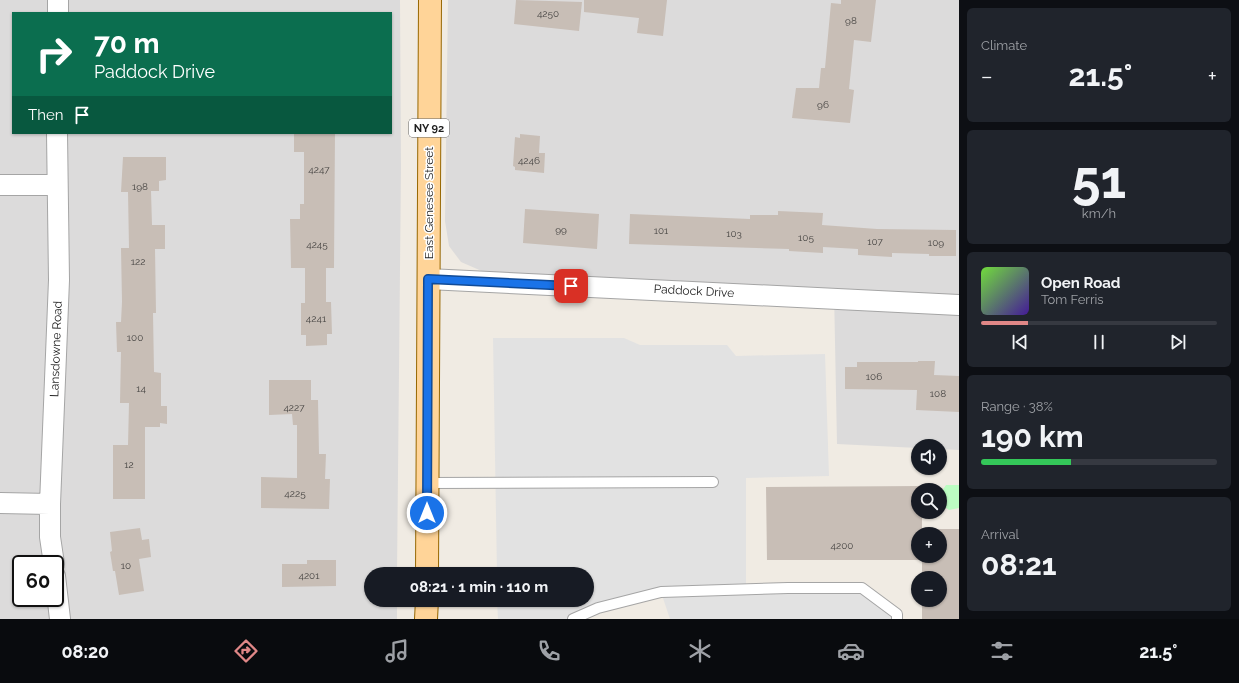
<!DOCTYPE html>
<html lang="en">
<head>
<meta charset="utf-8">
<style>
	:root { --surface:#171b24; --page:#20242c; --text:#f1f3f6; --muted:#9ea1a6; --line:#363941; --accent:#e08787 }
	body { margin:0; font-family:Raleway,sans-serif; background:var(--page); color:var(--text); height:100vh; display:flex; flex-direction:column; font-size:15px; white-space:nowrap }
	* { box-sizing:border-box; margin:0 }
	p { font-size:13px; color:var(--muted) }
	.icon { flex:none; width:22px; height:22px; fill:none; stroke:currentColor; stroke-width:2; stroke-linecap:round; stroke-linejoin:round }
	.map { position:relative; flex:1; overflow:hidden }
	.panel { display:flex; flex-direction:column; gap:8px; padding:8px; background:#0d0f14; width:280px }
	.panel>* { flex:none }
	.top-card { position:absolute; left:12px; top:12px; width:380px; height:122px; border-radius:0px; box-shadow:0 1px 3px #0004; background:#0b6e4f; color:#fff; overflow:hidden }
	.tools { position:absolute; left:911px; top:439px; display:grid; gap:8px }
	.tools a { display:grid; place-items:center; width:36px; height:36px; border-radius:50%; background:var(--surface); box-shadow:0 1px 3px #0004; font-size:20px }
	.speed { position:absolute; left:12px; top:555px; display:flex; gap:8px; font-size:20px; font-weight:700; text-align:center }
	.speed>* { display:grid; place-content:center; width:52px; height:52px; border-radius:50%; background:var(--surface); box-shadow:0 1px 3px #0004; line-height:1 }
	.speed .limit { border:2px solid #111; border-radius:6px; background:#fff; color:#111 }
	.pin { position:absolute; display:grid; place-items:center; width:34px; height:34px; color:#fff; margin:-17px; border-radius:8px; box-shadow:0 2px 6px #0006 }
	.me { position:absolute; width:44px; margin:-22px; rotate:0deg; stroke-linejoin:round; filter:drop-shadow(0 0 3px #0008) }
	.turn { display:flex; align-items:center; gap:14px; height:84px; padding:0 16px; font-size:18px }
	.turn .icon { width:52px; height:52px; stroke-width:2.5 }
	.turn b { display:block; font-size:28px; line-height:34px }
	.then { display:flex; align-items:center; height:38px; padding:0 16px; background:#0003; gap:8px; font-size:15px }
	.big { font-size:30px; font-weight:700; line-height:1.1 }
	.panel .widget { flex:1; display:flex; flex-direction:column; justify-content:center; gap:6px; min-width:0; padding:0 14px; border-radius:6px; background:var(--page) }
	.panel .dial { align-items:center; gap:0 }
	.dial b { font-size:52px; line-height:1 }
	.song { display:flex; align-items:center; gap:12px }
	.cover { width:48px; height:48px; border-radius:6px; background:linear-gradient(135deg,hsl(100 70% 55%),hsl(260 70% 35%)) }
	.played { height:4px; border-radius:2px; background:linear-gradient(90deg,var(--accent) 20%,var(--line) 20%) }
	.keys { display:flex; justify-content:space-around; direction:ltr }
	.heat { display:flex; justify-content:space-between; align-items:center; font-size:22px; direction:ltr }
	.charge { height:6px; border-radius:3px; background:linear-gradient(90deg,#34c759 38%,var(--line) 0) }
	.trip { position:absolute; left:364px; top:567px; width:230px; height:40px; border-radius:20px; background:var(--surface); box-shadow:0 1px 3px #0004; font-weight:700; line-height:40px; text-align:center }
	.tabs { display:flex; height:64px; justify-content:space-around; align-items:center; background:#090b0e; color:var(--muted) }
	.tabs .icon { width:28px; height:28px }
	.tabs .selected { color:var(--accent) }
	.tabs b { font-size:18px; color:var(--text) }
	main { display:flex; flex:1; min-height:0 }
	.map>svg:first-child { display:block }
	.residential { fill:#dcdbdb; fill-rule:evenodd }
	.park { fill:#bcfdc2 }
	.parking { fill:#e2e2e2 }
	.building { fill:#c8beb6; fill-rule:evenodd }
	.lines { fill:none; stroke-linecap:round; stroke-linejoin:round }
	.lane-casing { stroke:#a5a5a5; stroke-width:12 }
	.street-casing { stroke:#a5a5a5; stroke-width:22 }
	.primary-casing { stroke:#976700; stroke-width:24 }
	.lane { stroke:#fff; stroke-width:10 }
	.street { stroke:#fff; stroke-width:20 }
	.primary { stroke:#ffd498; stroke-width:22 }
	.route-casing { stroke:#114b97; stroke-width:10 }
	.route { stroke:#1a73e8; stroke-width:7 }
	.labels { text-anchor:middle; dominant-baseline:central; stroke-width:3; stroke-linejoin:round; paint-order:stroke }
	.number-label { font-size:10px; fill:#484644 }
	.shield { fill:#fff; stroke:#626262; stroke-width:1 }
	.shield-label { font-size:11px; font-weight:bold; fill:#1e1e1e }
	.street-label { font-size:12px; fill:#1e1e1e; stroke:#fff }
</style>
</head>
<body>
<main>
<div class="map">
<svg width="959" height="619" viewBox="0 0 959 619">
	<rect width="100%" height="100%" fill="#f0ebe3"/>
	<!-- residential -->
	<path class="residential" d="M0 0H400L401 167 397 574H371V600H397V619H0ZM13 13H391V133H13ZM21 564H55V598H21Z
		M448 0H959V450L940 449V446H918V448L837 444 834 291 484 272 461 262 449 246 445 221Z"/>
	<!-- park -->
	<path class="park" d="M946 485H959V508L949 510 942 505 940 494Z"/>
	<!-- parking -->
	<path class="parking" d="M493 338H624L640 345H727L736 356 825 354 829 476 746 478V588H862L899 619H670L661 592 573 619H498L497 600H587V574H497Z"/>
	<!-- building -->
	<path class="building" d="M516 0 582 2 579 31 514 24Z
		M584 0H667L663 36 637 33 639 18 584 12Z
		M841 0H876L871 42 854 40 849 89 854 90 850 123 792 118 796 88H819L821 68H825L831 3 841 4Z
		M294 133H335L334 268H326V302H331L332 334H327V345L306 346V335H301V303H305V268H291L290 219H300V204H304V152H294Z
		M520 134 540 136 539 153H545L544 173 515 170V167L513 166 515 137 520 138Z
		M123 157H166V180L159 181V191H151L152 225H165V249H155L156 313H153L154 372 161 373V406H167V424L160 423V427H145V499H113V445H128L129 403H120L121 352H117L116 322H121L122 302 121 248H129L128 192H121Z
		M525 209 599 214 597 249 523 243Z
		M778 211 823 213 822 225 877 229 956 230V256H929V254L892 253V257L858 255V249L823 247V253L789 251V249L629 244 630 214 750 219V215H778Z
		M918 361H935L934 375 959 376V412L916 410 917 390 845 389V367H857V362H918Z
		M269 380H311V400H318L319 454H326L325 479H330L329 509 261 508V477L297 478V425H293L292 414 269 415Z
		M922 486V490H918V512H922V529H959V619H922V600H940V578H922V560H767L766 487ZM918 534H940V556H918Z
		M140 528 142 540 149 539 151 557 139 559 144 591 119 595 115 571H113L110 552 112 551 110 532Z
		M307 560H336V586L282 587V564H307Z"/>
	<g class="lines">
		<!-- lane casing -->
		<g class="lane-casing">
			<path id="lane" d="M427 483 713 482
				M573 619 598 608 661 592 788 588H862L897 614V619"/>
		</g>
		<!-- street casing -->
		<g class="street-casing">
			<path id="street" d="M58 13V0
				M0 185H57
				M428 279 959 305
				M0 503 50 504
				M54 564 50 537V504L59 280 57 133
				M55 576 60 619"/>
		</g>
		<!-- primary casing -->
		<g class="primary-casing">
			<path id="primary" d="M427 574 430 0
				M426 619 427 600"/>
		</g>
		<!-- lane -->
		<use href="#lane" class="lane"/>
		<!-- street -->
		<use href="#street" class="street"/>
		<!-- primary -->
		<use href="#primary" class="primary"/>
	</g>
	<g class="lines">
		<!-- route casing -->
		<g class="route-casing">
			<path id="route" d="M427 513 428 279 571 286"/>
		</g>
		<!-- route -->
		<use href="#route" class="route"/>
	</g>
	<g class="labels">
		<!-- number labels -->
		<g class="number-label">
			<text x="548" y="13">4250</text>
			<text x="851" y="20">98</text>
			<text x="823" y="104">96</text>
			<text x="529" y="160">4246</text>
			<text x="319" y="169">4247</text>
			<text x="140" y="186">198</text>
			<text x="561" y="229">99</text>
			<text x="661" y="230">101</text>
			<text x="734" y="233">103</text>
			<text x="806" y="237">105</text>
			<text x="875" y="241">107</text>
			<text x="936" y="242">109</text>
			<text x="317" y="244">4245</text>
			<text x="138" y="261">122</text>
			<text x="316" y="318">4241</text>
			<text x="135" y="337">100</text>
			<text x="874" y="376">106</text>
			<text x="141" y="388">14</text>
			<text x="938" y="393">108</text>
			<text x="294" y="407">4227</text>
			<text x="129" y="464">12</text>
			<text x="295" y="493">4225</text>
			<text x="842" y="545">4200</text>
			<text x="126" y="565">10</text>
			<text x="309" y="575">4201</text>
		</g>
		<!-- shield labels -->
		<rect class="shield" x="409" y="119" width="40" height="18" rx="3"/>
		<g class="shield-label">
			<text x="429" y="128">NY 92</text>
		</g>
		<!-- street labels -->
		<g class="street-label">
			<text transform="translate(429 203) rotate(-90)">East Genesee Street</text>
			<text transform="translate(694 291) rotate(3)">Paddock Drive</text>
			<text transform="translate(56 349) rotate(-88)">Lansdowne Road</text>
		</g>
	</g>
</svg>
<div class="tools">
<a><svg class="icon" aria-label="sound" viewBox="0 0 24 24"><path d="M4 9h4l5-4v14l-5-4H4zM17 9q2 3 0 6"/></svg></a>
<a><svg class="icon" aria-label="search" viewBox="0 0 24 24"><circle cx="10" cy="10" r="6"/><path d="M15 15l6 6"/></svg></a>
<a>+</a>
<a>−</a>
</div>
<div class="speed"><div class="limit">60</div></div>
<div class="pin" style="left:571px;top:286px;background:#d93025"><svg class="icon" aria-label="arrive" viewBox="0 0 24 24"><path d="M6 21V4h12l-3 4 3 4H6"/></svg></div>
<svg class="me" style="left:427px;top:513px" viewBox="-20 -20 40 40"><circle r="17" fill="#1a73e8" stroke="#fff" stroke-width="3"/><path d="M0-11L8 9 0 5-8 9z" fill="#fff"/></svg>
<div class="trip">08:21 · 1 min · 110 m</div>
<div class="top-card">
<div class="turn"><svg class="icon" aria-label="right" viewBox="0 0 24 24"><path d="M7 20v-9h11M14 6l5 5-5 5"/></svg><div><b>70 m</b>Paddock Drive</div></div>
<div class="then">Then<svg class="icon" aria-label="arrive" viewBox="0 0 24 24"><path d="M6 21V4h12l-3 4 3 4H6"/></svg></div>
</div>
</div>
<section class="panel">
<div class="widget"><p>Climate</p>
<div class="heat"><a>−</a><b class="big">21.5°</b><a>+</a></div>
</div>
<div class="widget dial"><b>51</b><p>km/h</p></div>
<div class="widget">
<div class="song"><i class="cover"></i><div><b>Open Road</b><p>Tom Ferris</p></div></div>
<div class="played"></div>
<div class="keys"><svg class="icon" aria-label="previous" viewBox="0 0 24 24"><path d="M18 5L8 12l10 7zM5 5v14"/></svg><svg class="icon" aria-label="pause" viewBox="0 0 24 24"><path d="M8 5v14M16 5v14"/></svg><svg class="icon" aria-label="next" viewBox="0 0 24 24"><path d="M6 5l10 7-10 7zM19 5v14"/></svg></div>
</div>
<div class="widget"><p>Range · 38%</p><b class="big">190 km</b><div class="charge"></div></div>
<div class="widget"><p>Arrival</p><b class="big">08:21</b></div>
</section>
</main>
<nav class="tabs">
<b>08:20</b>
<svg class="icon selected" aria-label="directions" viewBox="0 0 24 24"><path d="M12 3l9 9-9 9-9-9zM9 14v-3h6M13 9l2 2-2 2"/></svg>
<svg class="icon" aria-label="music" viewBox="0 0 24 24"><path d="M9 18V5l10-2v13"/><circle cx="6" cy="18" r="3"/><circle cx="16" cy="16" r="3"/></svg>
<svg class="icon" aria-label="phone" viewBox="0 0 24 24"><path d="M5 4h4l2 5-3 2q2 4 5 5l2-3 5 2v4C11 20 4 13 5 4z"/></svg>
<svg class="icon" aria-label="climate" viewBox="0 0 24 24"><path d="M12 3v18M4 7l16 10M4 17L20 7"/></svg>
<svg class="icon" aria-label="car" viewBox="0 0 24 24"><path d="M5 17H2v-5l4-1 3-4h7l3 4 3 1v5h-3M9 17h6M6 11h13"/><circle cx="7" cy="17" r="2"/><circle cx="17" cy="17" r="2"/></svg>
<svg class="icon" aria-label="filters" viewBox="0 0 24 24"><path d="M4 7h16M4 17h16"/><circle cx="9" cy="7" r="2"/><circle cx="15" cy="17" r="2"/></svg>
<b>21.5°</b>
</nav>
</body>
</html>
